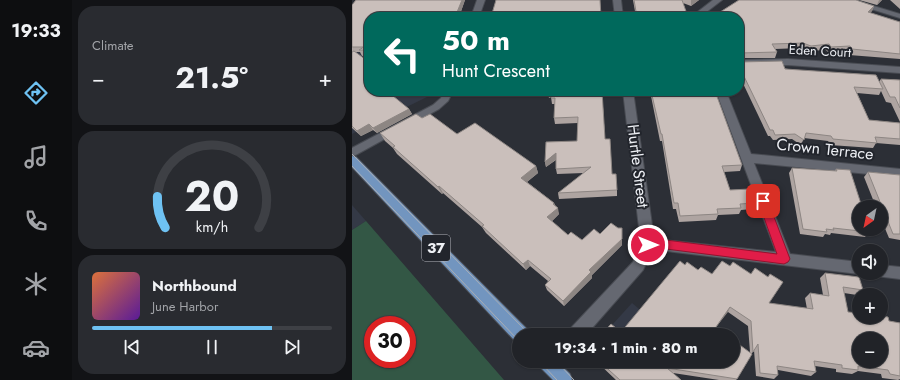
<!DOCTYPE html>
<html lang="en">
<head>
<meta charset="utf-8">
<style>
	:root { --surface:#212328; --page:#292b30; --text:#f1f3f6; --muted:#a2a4a8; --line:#3e4045; --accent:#6ec2f3 }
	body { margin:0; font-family:Jost,sans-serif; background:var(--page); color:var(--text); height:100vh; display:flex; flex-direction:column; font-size:15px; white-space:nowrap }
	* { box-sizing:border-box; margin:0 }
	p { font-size:13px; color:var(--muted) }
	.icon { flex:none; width:22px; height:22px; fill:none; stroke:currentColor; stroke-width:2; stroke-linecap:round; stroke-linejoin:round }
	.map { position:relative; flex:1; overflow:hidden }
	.sheet { display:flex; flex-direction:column; gap:6px; padding:6px; background:#121316; width:280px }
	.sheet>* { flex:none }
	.hud { position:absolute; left:12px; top:12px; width:380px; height:84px; border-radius:16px; box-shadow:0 1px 3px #0004,0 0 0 1px var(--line); background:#00695c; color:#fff; overflow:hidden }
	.needle { width:26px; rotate:213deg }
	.buttons { position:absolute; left:500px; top:200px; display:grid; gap:8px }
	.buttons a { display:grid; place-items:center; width:36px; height:36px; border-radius:50%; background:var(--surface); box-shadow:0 1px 3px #0004,0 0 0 1px var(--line); font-size:20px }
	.speed { position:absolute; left:12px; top:316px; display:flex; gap:8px; font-size:20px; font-weight:700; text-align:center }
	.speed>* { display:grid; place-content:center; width:52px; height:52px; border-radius:50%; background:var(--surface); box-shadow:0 1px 3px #0004,0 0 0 1px var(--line); line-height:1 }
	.speed .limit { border:6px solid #d22; background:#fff; color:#111 }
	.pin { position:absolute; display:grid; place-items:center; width:34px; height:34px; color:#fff; margin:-17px; border-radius:8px; box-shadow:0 2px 6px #0006 }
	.me { position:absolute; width:44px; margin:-22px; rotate:90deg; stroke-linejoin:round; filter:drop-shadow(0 0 3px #0008) }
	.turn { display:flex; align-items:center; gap:14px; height:84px; padding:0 12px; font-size:18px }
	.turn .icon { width:52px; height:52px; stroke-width:2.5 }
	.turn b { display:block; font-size:28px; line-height:34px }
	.big { font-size:30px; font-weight:700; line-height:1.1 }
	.sheet .tile { flex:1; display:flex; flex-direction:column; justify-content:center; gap:6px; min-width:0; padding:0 14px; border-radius:16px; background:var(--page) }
	.sheet .dial { align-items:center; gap:0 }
	.dial svg { height:104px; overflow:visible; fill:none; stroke:var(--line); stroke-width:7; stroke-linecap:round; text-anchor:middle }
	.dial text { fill:var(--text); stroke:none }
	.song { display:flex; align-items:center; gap:12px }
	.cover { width:48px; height:48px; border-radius:6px; background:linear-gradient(135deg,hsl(20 70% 55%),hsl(270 70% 35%)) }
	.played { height:4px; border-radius:2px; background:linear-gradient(90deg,var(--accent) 75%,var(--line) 75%) }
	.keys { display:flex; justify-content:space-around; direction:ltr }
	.heat { display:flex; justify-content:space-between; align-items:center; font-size:22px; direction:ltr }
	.trip { position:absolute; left:160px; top:328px; width:228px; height:40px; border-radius:20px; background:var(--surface); box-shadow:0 1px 3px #0004,0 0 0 1px var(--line); font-weight:700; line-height:40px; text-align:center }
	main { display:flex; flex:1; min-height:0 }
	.tabs { display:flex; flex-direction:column; width:72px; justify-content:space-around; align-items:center; background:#0d0e10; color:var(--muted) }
	.tabs .icon { width:28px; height:28px }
	.tabs .selected { color:var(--accent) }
	.tabs b { font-size:18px; color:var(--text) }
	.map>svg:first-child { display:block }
	.built { fill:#343946 }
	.green { fill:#335745; fill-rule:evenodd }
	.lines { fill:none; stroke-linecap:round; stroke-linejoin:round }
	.minor-casing { stroke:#484b52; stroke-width:2 }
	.major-casing { stroke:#484b52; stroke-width:2 }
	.minor { fill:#656871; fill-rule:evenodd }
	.major { fill:#7295bf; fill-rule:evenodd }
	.tram { stroke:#abaeb3; stroke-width:1 }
	.wall { fill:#aea4a1 }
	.shaded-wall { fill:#8d8683 }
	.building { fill:#cabfbb; stroke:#8d8683; fill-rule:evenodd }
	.route { fill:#e11d48; stroke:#92132f }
	.labels { text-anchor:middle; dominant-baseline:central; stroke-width:4; stroke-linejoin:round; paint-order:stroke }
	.far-street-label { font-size:13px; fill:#eef0f5; stroke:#22252c }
	.shield { fill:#22252c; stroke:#b1b3b9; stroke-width:1 }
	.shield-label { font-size:15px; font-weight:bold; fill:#eef0f5 }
	.street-label { font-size:16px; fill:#eef0f5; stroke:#22252c }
</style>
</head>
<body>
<main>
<nav class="tabs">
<b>19:33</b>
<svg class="icon selected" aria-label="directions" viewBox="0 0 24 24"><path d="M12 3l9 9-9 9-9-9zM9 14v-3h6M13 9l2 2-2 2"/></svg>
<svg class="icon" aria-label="music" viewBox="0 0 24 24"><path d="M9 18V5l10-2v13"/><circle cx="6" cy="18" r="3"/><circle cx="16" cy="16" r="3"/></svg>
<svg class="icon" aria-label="phone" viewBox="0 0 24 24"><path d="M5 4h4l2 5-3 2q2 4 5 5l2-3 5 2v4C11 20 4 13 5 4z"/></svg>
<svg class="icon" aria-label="climate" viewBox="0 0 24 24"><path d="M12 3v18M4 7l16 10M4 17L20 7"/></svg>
<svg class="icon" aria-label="car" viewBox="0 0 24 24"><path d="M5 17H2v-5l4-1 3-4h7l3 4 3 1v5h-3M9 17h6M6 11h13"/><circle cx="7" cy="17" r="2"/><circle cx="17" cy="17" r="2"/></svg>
</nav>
<section class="sheet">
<div class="tile"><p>Climate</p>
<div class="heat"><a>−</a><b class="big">21.5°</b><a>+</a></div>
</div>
<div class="tile dial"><svg viewBox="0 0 100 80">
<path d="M14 69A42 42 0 1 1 86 69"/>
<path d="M14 69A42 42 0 0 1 8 45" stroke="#6ec2f3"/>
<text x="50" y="56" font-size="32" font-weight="700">20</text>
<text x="50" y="72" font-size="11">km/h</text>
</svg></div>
<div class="tile">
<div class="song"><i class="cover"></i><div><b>Northbound</b><p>June Harbor</p></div></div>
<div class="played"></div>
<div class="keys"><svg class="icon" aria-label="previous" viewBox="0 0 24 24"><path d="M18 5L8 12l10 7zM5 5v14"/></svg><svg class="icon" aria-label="pause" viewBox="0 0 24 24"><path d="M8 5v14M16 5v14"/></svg><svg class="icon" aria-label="next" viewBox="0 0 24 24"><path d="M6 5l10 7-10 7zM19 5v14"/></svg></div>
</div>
</section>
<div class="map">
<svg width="548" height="380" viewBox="0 0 548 380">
	<rect width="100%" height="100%" fill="#2c2f36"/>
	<!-- built -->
	<path class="built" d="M17 40V91H78L81 94 0 134V41Z
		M0 205 14 221 0 230Z
		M280 303 318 335H251Z"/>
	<!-- green -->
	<path class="green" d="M14 221 152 380H0V230ZM21 325H55V359H21Z"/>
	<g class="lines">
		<!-- minor casing -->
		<g class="minor-casing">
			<path id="minor" d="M125 0H133L127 17H119Z
				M261 0H269L271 17H263Z
				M361 0H370L348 17H339Z
				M490 0H502L548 14V18Z
				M436 59 548 67V73L436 65 387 66V60Z
				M91 91H101L96 101 87 109 0 157V148L81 105 89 98Z
				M271 91H281L302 239 424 252 364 91H374L399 154 548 169V177L402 163 438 254 507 262V273H511L507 274 314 251H300L291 270 234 335H216L218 329 281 262 289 245Z
				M529 265 548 267V279L524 276 523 273H529Z"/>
		</g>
		<!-- major casing -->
		<g class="major-casing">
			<path id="major" d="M0 156 4 157 175 329 177 335H167V342L163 341 0 167Z
				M186 361H205L218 374 220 380H201L188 367Z"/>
		</g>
		<!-- minor -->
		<use href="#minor" class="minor"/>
		<!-- major -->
		<use href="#major" class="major"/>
		<!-- tram -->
		<path class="tram" d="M0 154 178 335
			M0 166 167 341
			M187 361 205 380
			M204 361 222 380"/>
	</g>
	<!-- wall -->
	<path class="wall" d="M4 0H113L107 17H17V55L10 56 8 52H4L17 91H49L40 96 57 109 60 114 25 133 21 130 9 136 0 128V5Z
		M281 0H347L339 6 331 3 336 17H284Z
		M507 0H530L525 5Z
		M538 0H548V9Z
		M522 6 520 11 518 13 548 22V59L497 55 495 51 476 52 474 50 457 51 449 48 423 49 425 52 423 58H388V62L527 82 529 79 548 80V122L539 103 534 102 529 91 527 95 505 93 517 120 548 123V145L524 143 521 148 478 145 476 141 452 138 449 145 440 139 421 140 418 136H416L387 75V17H365V14Z
		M115 91H250L253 139 260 174 265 190V196L207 199 206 193 232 173 205 174 204 169V160L194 167 193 162 225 141 226 123 203 124 202 118 203 104H200L199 97 197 98 196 94 117 97Z
		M298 91H363L390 165 388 171 372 172 378 190 403 203 400 209 389 210 387 214 366 215 364 220 327 222 324 209H321L310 141H308Z
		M70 118 105 134 184 166 186 173 175 182 202 203 203 205 207 214 200 221 216 235 230 240 266 228H270V245L240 275V278L212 306 195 290 193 285 196 281 178 266 174 270 134 233 130 227 91 193 90 194 45 154 41 148 33 141 28 133Z
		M440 168 483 171 484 169 517 232 513 237 479 233 478 235 473 234 471 237 448 234 437 173Z
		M516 172 548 175V240L537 238 529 219V207H524L512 177Z
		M333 265 346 270 360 274 417 303 455 309 453 298 458 293 471 295 468 278 473 273 511 290 505 295 492 293 496 312 537 321 548 323V379L546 380 530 378 529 374 506 371 500 374 484 372V369L463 366 464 372 459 376 426 370V375L422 379 404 376 402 350 384 380H367L321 373 329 380H264L244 361H381L398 352 396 326 376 312 269 332Z"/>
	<!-- shaded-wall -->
	<path class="shaded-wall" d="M110 0H113L107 17H103Z
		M339 0H347L339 6Z
		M527 0H530L525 5Z
		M522 6 520 11 513 17 516 12Z
		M35 91H49L38 97Z
		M57 109 60 114 25 133 21 128Z
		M17 124 21 130 9 136 5 131Z
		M204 153 206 158 194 167 193 162Z
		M184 166 186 173 171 185 169 178Z
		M87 186 91 193 90 194 86 187Z
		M202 203 204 209 206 208 207 214 197 224 195 217 201 204Z
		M270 239V245L240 275V278L212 306 211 301 237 270Z
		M176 260 178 266 174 270 171 264Z
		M378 307 376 312 361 331 364 327Z"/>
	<!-- building -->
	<path class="building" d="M4 0H110L103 17H17V50H7L12 47H0V5Z
		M144 0H248L249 17H139Z
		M282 0H330L336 17H285Z
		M387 0H504L522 6 516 12 548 22V54L500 49 498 46 479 47 477 44 459 46 451 43 420 44 425 52 388 53 387 54V17H367L365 14Z
		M2 51 17 62V91H35L57 109 21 128 17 124 5 131 0 126V52Z
		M387 55 388 62 430 61 433 69 524 75 531 89 502 87 517 120 548 123V139L523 137 525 143 481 139 479 136 454 133 452 140 443 134 423 135 421 130H418L387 66V64H388L387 62Z
		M529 79 548 80V108L543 97H538Z
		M196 91H250L253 139H258L260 174H264L265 190 206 193 239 167 204 169V153L193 162 194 142 225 141 226 117 202 118 203 98H199L200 92H196Z
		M299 91H363L390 165 370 166 378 190 398 189 403 203 388 204 389 208 365 209 366 214 328 216 326 203H322L310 134H309Z
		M64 114 70 118 78 114 105 134 123 123 184 166 169 178 202 203 201 204 206 208 195 217 216 235 219 232 230 240 242 229 248 234 259 223 266 228H270V239L237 270 239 272 211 301 193 285 199 279 176 260 171 264 130 226 132 225 87 186 86 187 41 147 43 146 28 133Z
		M440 168 485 171 484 169 498 170 510 207H507V229H516L517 232 481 228 482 230 474 229 475 232 451 229Z
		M516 172 548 175V234H541Z
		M328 261 333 265 335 262 346 270 349 267 360 274 370 261 378 266 381 262 399 274 403 268 416 277 418 274 431 282 417 303 461 309 458 293 477 296 473 273 507 277 511 290 491 287 496 312 507 313V317H529V316L536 317 537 321 548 323V376L538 374 536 370 506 366V370L490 368V365L462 361 464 372 425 366 426 375 408 373 406 344 401 352 399 321 378 307 364 327 375 335H249L259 324 269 332ZM507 339H529V361H507Z
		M381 340 400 354 385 379 315 368 329 380H268L247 361H381Z"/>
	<!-- route -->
	<path class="route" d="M411 197 416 201 438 259 436 262 432 264 314 249 296 250 291 245 296 241 314 240 425 254 406 201Z"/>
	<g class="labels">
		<!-- far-street labels -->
		<g class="far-street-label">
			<text transform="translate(468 51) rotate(3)">Eden Court</text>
		</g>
		<!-- shield labels -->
		<rect class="shield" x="70" y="235" width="28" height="26" rx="3"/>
		<g class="shield-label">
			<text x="84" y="248">37</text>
		</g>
		<!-- street labels -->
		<g class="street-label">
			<text transform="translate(473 149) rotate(6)">Crown Terrace</text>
			<text transform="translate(286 166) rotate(83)">Hurtle Street</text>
		</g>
	</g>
</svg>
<div class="buttons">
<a><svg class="needle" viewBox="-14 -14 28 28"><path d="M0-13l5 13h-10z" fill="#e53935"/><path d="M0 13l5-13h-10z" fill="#a2a4a8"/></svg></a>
<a><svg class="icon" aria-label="sound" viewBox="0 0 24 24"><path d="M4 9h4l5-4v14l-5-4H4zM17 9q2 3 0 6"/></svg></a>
<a>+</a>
<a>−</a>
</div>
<div class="speed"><div class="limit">30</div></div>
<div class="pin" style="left:411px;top:201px;background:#d93025"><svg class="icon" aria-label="arrive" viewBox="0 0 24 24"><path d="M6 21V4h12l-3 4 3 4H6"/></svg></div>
<svg class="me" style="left:296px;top:245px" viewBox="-20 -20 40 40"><circle r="17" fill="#e11d48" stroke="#fff" stroke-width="3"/><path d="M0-11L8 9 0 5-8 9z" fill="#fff"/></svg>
<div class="trip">19:34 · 1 min · 80 m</div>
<div class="hud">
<div class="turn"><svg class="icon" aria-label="left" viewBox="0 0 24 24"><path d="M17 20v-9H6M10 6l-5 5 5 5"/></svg><div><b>50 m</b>Hunt Crescent</div></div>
</div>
</div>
</main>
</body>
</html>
